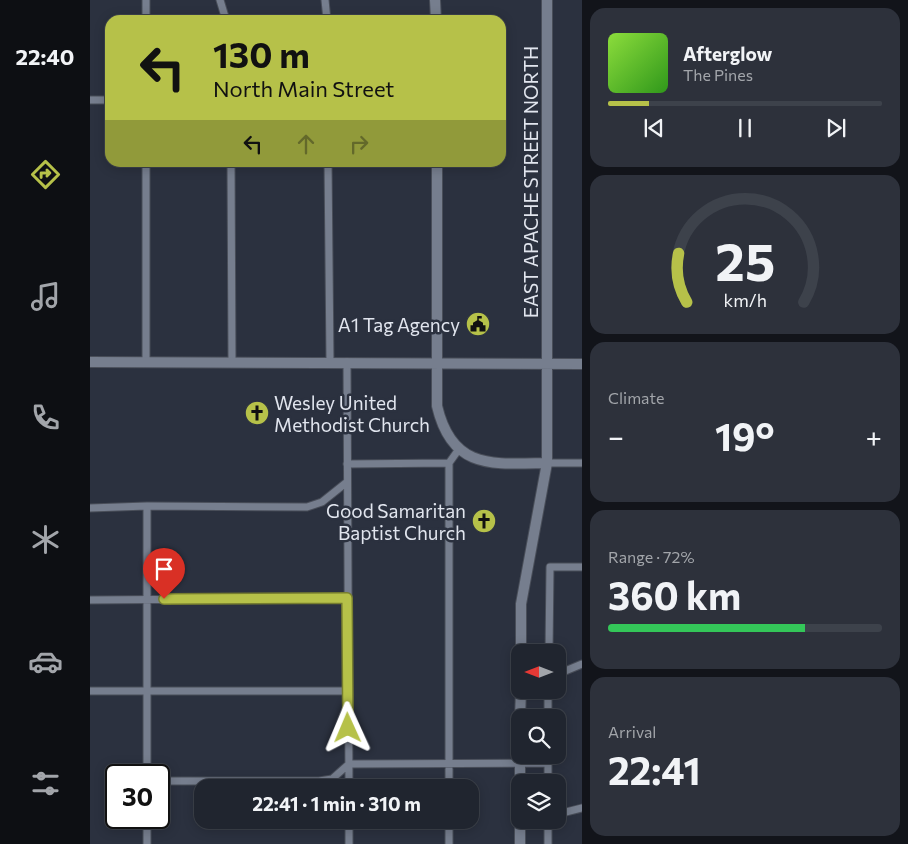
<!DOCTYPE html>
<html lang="en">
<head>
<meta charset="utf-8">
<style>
	:root { --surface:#20252f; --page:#2d313b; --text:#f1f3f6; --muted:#a2a5aa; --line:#3d424b; --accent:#b6c149 }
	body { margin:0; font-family:Commissioner,sans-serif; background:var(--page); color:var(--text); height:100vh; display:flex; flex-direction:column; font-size:19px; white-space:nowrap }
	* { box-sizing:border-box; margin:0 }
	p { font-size:16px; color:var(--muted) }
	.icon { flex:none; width:28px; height:28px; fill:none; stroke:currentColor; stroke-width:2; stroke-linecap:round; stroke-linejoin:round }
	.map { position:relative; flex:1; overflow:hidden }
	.panel { display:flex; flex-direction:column; gap:8px; padding:8px; background:#12141a; width:326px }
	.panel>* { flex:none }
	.banner { position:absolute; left:15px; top:15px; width:401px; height:152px; border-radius:15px; box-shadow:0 2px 12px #0003,0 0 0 1px var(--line); background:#b6c149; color:#111; overflow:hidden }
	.needle { width:32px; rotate:270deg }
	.controls { position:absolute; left:421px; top:644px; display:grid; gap:10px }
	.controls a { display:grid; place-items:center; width:55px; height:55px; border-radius:10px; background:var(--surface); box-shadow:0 2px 12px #0003,0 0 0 1px var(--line); font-size:25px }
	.speed { position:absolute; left:15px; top:764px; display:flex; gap:10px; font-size:25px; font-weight:700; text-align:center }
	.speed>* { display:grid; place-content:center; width:65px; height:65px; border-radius:50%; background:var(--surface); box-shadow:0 2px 12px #0003,0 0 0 1px var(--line); line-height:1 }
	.speed .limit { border:2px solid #111; border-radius:8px; background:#fff; color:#111 }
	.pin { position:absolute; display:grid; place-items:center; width:42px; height:42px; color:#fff; margin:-51px -21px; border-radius:50% 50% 50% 0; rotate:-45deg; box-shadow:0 0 5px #0007 }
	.pin .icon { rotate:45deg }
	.me { position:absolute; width:55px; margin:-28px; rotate:359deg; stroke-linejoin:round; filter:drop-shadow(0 0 4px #0008) }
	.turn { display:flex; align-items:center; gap:18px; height:105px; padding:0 25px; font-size:22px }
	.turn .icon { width:65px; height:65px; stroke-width:2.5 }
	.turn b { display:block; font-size:35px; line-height:42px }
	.lanes { display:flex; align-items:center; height:48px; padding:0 25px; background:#0003; justify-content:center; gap:25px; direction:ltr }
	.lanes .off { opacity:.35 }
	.big { font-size:38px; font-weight:700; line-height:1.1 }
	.panel .card { flex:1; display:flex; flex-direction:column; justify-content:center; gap:8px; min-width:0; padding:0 18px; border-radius:15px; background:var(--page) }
	.panel .dial { align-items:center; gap:0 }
	.dial svg { height:130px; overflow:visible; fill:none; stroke:var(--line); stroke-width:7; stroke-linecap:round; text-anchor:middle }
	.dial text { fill:var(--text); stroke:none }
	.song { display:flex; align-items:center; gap:15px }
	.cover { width:60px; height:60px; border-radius:8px; background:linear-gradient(135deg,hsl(90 70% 55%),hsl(110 70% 35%)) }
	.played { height:5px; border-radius:2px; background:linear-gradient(90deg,var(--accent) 15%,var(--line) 15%) }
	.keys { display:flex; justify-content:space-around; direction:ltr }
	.heat { display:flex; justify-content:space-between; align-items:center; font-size:28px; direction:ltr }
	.charge { height:8px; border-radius:4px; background:linear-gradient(90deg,#34c759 72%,var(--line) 0) }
	.trip { position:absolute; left:104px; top:779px; width:285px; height:50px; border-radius:15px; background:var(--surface); box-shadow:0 2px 12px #0003,0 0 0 1px var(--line); font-weight:700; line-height:50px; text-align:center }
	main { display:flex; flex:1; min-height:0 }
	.menu { display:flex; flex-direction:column; width:90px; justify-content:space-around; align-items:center; background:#0d0f13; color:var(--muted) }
	.menu .icon { width:35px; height:35px }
	.menu .current { color:var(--accent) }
	.menu b { font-size:22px; color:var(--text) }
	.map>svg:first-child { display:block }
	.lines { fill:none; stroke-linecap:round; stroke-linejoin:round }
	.street-casing { stroke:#494e59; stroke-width:9 }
	.secondary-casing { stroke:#494e59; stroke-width:12 }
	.street { stroke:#767e8e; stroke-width:7 }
	.secondary { stroke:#767e8e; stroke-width:10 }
	.route-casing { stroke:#767d2f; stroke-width:12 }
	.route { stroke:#b6c149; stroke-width:9 }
	.labels { text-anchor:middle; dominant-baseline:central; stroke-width:5; stroke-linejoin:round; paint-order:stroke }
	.street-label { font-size:19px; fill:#e1e5ee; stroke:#2b313f }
	.poi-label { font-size:19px; fill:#e1e5ee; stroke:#2b313f; text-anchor:end }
</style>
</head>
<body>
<main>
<nav class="menu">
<b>22:40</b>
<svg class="icon current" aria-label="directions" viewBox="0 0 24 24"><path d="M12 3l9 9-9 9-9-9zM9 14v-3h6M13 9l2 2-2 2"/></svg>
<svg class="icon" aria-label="music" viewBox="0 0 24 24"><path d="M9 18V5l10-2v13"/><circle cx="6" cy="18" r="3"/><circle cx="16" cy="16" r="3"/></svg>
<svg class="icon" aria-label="phone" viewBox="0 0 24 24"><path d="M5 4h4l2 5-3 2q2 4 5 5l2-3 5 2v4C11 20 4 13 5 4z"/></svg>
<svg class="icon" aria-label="climate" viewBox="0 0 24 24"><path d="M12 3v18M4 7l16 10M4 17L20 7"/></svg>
<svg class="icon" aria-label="car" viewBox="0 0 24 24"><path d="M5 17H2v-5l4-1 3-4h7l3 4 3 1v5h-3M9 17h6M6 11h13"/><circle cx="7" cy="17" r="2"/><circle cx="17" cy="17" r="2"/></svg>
<svg class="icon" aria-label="filters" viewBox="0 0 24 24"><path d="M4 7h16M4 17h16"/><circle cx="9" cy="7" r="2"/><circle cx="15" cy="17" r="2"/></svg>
</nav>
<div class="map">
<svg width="492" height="844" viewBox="0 0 492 844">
	<rect width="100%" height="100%" fill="#2b313f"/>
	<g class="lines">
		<!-- street casing -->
		<g class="street-casing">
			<path id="street" d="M56 0V20
				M130 0 136 20
				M235 0 237 20
				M0 100H20
				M56 162V362
				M141 162 142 362
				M238 162 240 362
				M257 362 259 788
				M457 463H492
				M257 464 359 463
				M0 508 57 506 217 507 232 502 257 482
				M0 600 257 598
				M459 652 460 567H492
				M468 674 492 664
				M458 690V718
				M0 691H257
				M57 775V506
				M69 781H229L242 779 259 764 458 763
				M458 782V755
				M359 788V463L369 449
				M468 814 492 808
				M57 818V844
				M259 820V844
				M359 820V844
				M458 844V820"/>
		</g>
		<!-- secondary casing -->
		<g class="secondary-casing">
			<path id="secondary" d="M345 0 346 20
				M347 162V406C362 470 402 464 457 463
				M0 362 492 364
				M431 652V604L457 463V0
				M430 718 431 690
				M430 782V755
				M430 844V788"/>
		</g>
		<!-- street -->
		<use href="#street" class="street"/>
		<!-- secondary -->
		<use href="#secondary" class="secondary"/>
	</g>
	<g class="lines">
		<!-- route casing -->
		<g class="route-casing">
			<path id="route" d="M74 599 257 598 258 728"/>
		</g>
		<!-- route -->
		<use href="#route" class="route"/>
	</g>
	<!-- icons -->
	<defs>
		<g id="civic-disc" transform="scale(1.25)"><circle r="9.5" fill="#b6c149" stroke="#2b313f"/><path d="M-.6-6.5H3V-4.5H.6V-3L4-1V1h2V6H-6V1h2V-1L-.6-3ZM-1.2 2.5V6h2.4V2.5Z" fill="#111"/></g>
		<g id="church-disc" transform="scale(1.25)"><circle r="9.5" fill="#b6c149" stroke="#2b313f"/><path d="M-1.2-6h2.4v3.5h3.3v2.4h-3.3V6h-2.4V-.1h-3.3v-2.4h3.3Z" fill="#111"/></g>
	</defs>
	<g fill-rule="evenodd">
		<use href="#civic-disc" x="388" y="324"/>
		<use href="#church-disc" x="167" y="413"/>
		<use href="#church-disc" x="394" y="521"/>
	</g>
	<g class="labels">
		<!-- street labels -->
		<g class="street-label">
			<text transform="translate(440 182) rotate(-90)">EAST APACHE STREET NORTH</text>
		</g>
		<!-- poi labels -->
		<g class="poi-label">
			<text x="370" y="324">A1 Tag Agency</text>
			<text x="184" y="402" text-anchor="start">Wesley United<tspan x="184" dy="22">Methodist Church</tspan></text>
			<text x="376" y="510">Good Samaritan<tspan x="376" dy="22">Baptist Church</tspan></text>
		</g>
	</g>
</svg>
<div class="controls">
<a><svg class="needle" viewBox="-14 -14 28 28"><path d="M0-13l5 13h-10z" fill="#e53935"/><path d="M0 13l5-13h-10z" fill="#a2a5aa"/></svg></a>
<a><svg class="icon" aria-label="search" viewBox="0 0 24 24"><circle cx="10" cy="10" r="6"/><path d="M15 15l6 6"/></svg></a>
<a><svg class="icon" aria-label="layers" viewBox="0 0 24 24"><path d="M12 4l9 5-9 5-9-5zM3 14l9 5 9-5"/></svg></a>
</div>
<div class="speed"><div class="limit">30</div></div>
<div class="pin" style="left:74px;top:599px;background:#d93025"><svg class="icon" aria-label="arrive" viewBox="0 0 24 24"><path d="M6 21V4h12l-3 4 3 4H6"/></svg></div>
<svg class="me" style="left:258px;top:728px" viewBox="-20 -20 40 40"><path d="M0-17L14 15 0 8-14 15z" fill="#b6c149" stroke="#fff" stroke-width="4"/></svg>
<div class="trip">22:41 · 1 min · 310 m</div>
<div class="banner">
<div class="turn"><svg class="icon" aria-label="left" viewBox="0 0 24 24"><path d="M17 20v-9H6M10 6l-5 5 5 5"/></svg><div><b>130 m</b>North Main Street</div></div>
<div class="lanes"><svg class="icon" aria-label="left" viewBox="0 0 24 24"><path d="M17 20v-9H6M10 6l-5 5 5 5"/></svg><svg class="icon off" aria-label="ahead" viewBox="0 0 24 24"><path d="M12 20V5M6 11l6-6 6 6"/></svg><svg class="icon off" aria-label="right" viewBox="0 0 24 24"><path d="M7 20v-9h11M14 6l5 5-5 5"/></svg></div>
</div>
</div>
<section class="panel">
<div class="card">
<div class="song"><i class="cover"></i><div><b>Afterglow</b><p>The Pines</p></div></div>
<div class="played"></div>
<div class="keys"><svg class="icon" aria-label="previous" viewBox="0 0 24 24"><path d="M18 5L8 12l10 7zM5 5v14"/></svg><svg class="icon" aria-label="pause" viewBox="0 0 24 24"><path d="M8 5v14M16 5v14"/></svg><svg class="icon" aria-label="next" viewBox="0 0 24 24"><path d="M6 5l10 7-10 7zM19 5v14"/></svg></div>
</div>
<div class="card dial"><svg viewBox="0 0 100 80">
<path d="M14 69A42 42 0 1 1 86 69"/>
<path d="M14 69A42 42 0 0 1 9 39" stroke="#b6c149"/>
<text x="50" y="56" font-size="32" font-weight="700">25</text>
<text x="50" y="72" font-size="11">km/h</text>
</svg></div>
<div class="card"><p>Climate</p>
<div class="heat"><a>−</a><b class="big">19°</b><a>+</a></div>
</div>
<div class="card"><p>Range · 72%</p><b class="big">360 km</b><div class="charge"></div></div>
<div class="card"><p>Arrival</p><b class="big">22:41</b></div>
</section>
</main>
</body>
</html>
